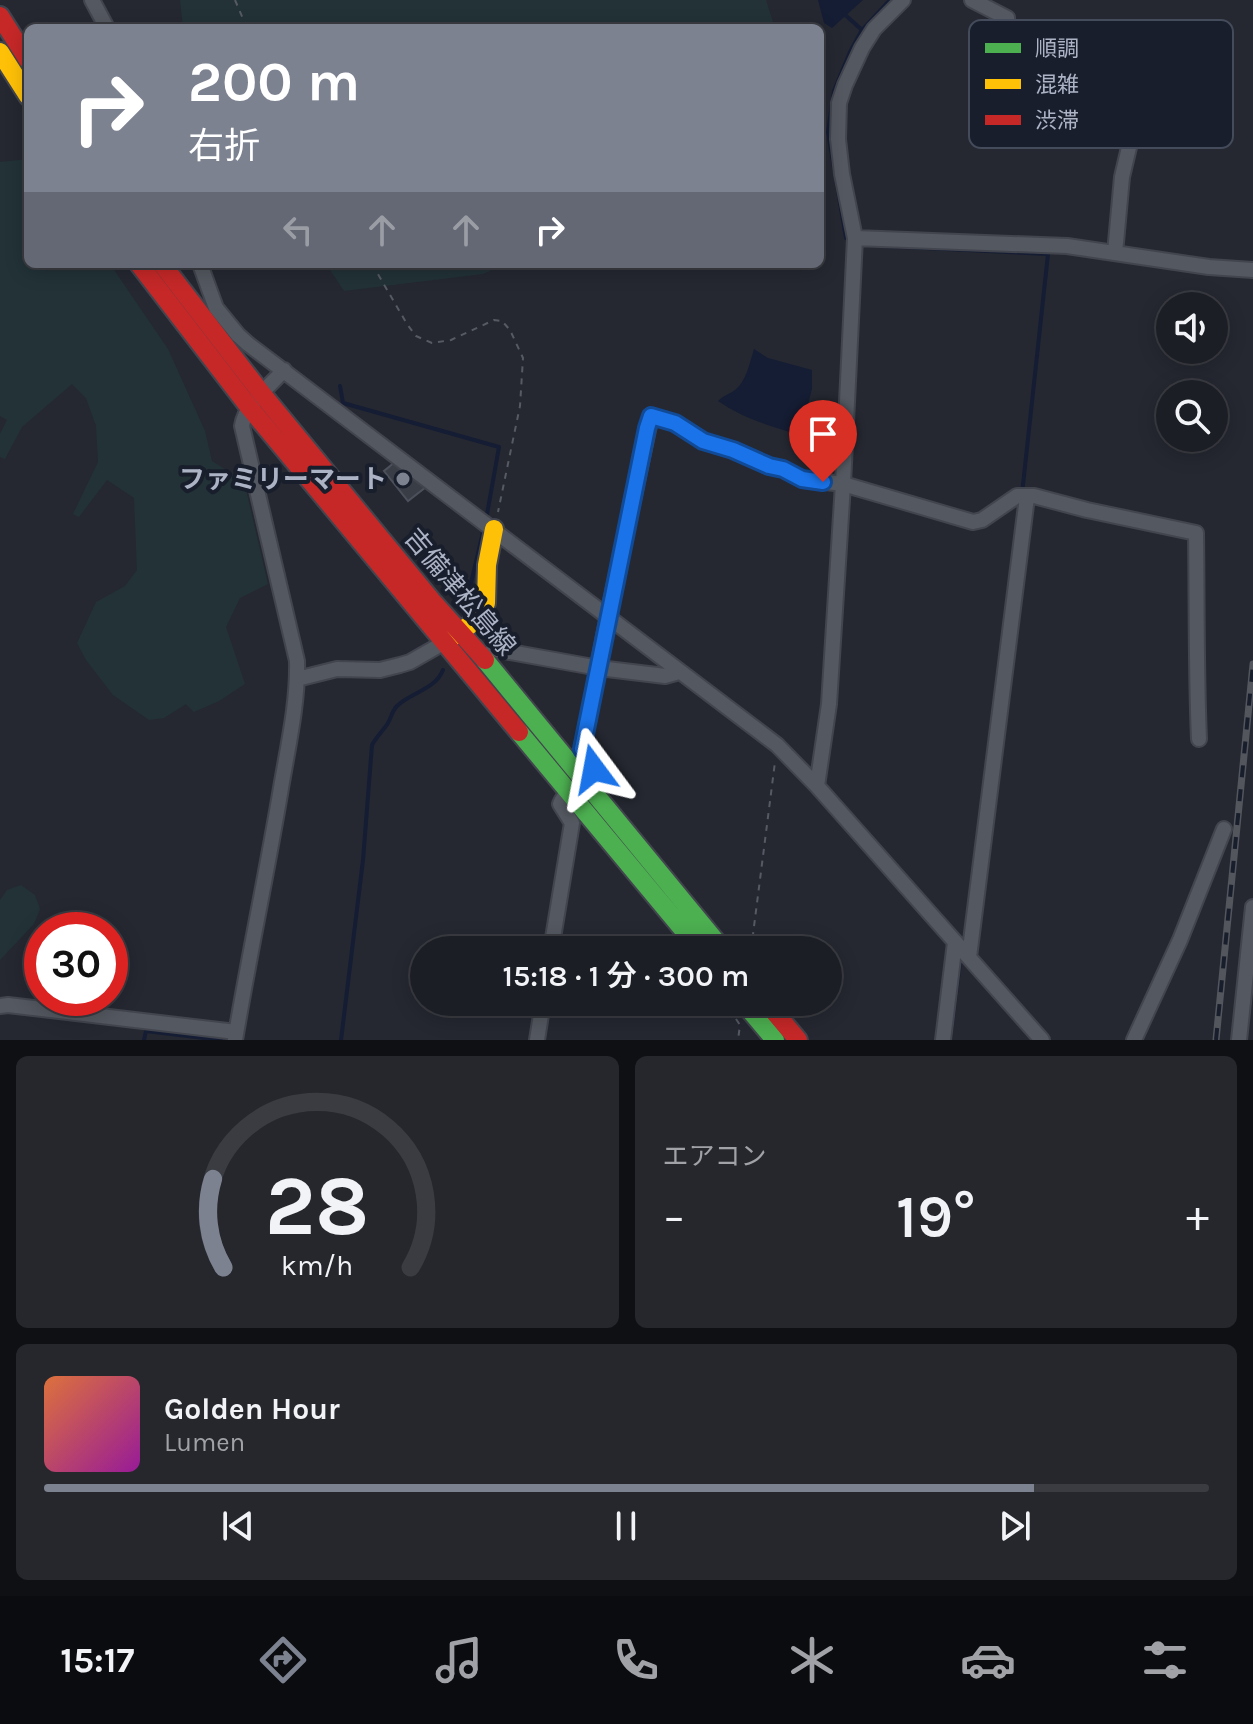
<!DOCTYPE html>
<html lang="ja">
<head>
<meta charset="utf-8">
<style>
	:root { --surface:#1c1e25; --page:#25272d; --text:#f1f3f6; --muted:#a0a2a7; --line:#3a3c42; --accent:#7d8291 }
	body { margin:0; font-family:Karla,"Noto Sans JP",sans-serif; background:var(--page); color:var(--text); height:100vh; display:flex; flex-direction:column; font-size:30px; white-space:nowrap }
	* { box-sizing:border-box; margin:0 }
	p { font-size:26px; color:var(--muted) }
	.icon { flex:none; width:44px; height:44px; fill:none; stroke:currentColor; stroke-width:2; stroke-linecap:round; stroke-linejoin:round }
	.map { position:relative; height:1040px; overflow:hidden }
	.panel { display:flex; flex-direction:column; gap:16px; padding:16px; background:#0f1014; flex:1 }
	.panel>* { flex:none }
	.hud { position:absolute; left:24px; top:24px; width:800px; height:244px; border-radius:12px; box-shadow:0 4px 20px #0003,0 0 0 2px var(--line); background:#7d8291; color:#fff; overflow:hidden }
	.controls { position:absolute; left:1156px; top:292px; display:grid; gap:16px }
	.controls a { display:grid; place-items:center; width:72px; height:72px; border-radius:50%; background:var(--surface); box-shadow:0 4px 20px #0003,0 0 0 2px var(--line); font-size:40px }
	.speed { position:absolute; left:24px; top:912px; display:flex; gap:16px; font-size:40px; font-weight:700; text-align:center }
	.speed>* { display:grid; place-content:center; width:104px; height:104px; border-radius:50%; background:var(--surface); box-shadow:0 4px 20px #0003,0 0 0 2px var(--line); line-height:1 }
	.speed .limit { border:12px solid #d22; background:#fff; color:#111 }
	.pin { position:absolute; display:grid; place-items:center; width:68px; height:68px; color:#fff; margin:-82px -34px; border-radius:50% 50% 50% 0; rotate:-45deg; box-shadow:0 0 8px #0007 }
	.pin .icon { rotate:45deg }
	.me { position:absolute; width:88px; margin:-44px; rotate:347deg; stroke-linejoin:round; filter:drop-shadow(0 0 6px #0008) }
	.turn { display:flex; align-items:center; gap:28px; height:168px; padding:0 32px; font-size:36px }
	.turn .icon { width:104px; height:104px; stroke-width:2.5 }
	.turn b { display:block; font-size:56px; line-height:68px }
	.lanes { display:flex; align-items:center; height:76px; padding:0 32px; background:#0003; justify-content:center; gap:40px; direction:ltr }
	.lanes .off { opacity:.35 }
	.big { font-size:60px; font-weight:600; line-height:1.1 }
	.panel .widget { flex:1; display:flex; flex-direction:column; justify-content:center; gap:12px; min-width:0; padding:0 28px; border-radius:12px; background:var(--page) }
	.panel .dial { align-items:center; gap:0 }
	.dial svg { height:208px; overflow:visible; fill:none; stroke:var(--line); stroke-width:7; stroke-linecap:round; text-anchor:middle }
	.dial text { fill:var(--text); stroke:none }
	.song { display:flex; align-items:center; gap:24px }
	.cover { width:96px; height:96px; border-radius:12px; background:linear-gradient(135deg,hsl(20 70% 55%),hsl(300 70% 35%)) }
	.played { height:8px; border-radius:4px; background:linear-gradient(90deg,var(--accent) 85%,var(--line) 85%) }
	.keys { display:flex; justify-content:space-around; direction:ltr }
	.heat { display:flex; justify-content:space-between; align-items:center; font-size:44px; direction:ltr }
	.panel .tiles { flex:1; display:grid; gap:16px; grid-template-columns:1fr 1fr }
	.widget:last-child { grid-column:span 2 }
	.trip { position:absolute; left:410px; top:936px; width:432px; height:80px; border-radius:40px; background:var(--surface); box-shadow:0 4px 20px #0003,0 0 0 2px var(--line); font-weight:600; line-height:80px; text-align:center }
	.dock { display:flex; height:128px; justify-content:space-around; align-items:center; background:#0b0c0f; color:var(--muted) }
	.dock .icon { width:56px; height:56px }
	.dock .current { color:var(--accent) }
	.dock b { font-size:36px; color:var(--text) }
	.map>svg:first-child { display:block }
	.green { fill:#223237 }
	.water { fill:#151d34 }
	.lines { fill:none; stroke-linecap:round; stroke-linejoin:round }
	.stream { stroke:#151d34; stroke-width:4 }
	.building { fill:#393d46; stroke:#4b505a; stroke-width:2 }
	.street-casing { stroke:#42454e; stroke-width:18 }
	.fast-casing { stroke:#42454e; stroke-width:22 }
	.slow-casing { stroke:#42454e; stroke-width:22 }
	.jam-casing { stroke:#42454e; stroke-width:22 }
	.path { stroke:#565a63; stroke-width:2; stroke-dasharray:6 6; stroke-linecap:butt }
	.street { stroke:#545860; stroke-width:14 }
	.fast { stroke:#4caf50; stroke-width:18 }
	.slow { stroke:#ffc107; stroke-width:18 }
	.jam { stroke:#c62828; stroke-width:18 }
	.rail-casing { stroke:#53565d; stroke-width:7 }
	.rail { stroke:#181e2c; stroke-width:4; stroke-dasharray:12; stroke-linecap:butt }
	.route-casing { stroke:#114b97; stroke-width:20 }
	.route { stroke:#1a73e8; stroke-width:14 }
	.poi-dot { fill:#7d8291; stroke:#181e2c; stroke-width:3 }
	.labels { text-anchor:middle; dominant-baseline:central; stroke-width:8; stroke-linejoin:round; paint-order:stroke }
	.poi-label { font-size:26px; font-weight:bold; fill:#acb3c5; stroke:#181e2c; text-anchor:end }
	.street-label { font-size:26px; fill:#acb3c5; stroke:#181e2c }
	.key { fill:#181e2c; stroke:#444b5a; stroke-width:2 }
	.key-label { font-size:22px; fill:#acb3c5 }
</style>
</head>
<body>
<div class="map">
<svg width="1253" height="1040" viewBox="0 0 1253 1040">
	<rect width="100%" height="100%" fill="#252831"/>
	<!-- green -->
	<path class="green" d="M180 0H766L775 28H183Z
		M28 159V264H110L168 349 205 431 212 461 244 481 268 584 240 598 226 627 245 684 219 701 194 712 186 704 164 718 149 720 113 695 86 660 77 643 96 602 125 586 137 570 134 498 107 480 79 517 73 514 98 462 96 426 86 398 72 384 22 427 5 459 0 457V434L7 420 0 416V162Z
		M326 264H505L483 274 344 291Z
		M21 885 35 895 40 909 34 924 0 960V900L7 890Z"/>
	<!-- water -->
	<path class="water" d="M818 0H863L832 28 824 23Z
		M754 349 768 358 812 370V389L800 435C771 427 743 418 718 401 724 395 728 395 735 390 746 382 750 362 754 349Z"/>
	<g class="lines">
		<!-- stream -->
		<path class="stream" d="M843 13 862 30
			M846 238 828 132 834 91 850 52 862 30 890 0
			M884 246 1048 254 1022 494
			M340 386 343 403 499 447 486 520
			M467 600 484 528
			M144 1040 146 1031 221 1040
			M341 1040 363 860 372 745C377 736 383 731 388 723 391 718 392 711 397 706 411 692 435 690 443 670
			M950 1040 961 955"/>
	</g>
	<!-- building -->
	<path class="building" d="M395 462 426 487 408 501 384 471Z"/>
	<g class="lines">
		<!-- street casing -->
		<g class="street-casing">
			<path id="street" d="M92 0 107 28
				M972 0 1007 18 1001 46 1132 98 1139 105 1122 177 1115 253
				M855 238 1067 246 1209 267 1253 270
				M200 264 216 308 238 335 248 344 777 745 817 786 1042 1040
				M493 649 599 668 665 676 679 672
				M297 679 337 669 380 670 400 665 410 662 445 642
				M817 786 829 704 843 484 855 238 842 174 838 139 839 103 845 85 862 48 874 29 903 0
				M551 950 572 823 560 804C566 789 584 782 594 769L593 764 582 749 608 616 651 416 675 423 703 441 733 450 769 466 783 469 802 479 843 484 973 522 982 520 1017 496H1034L1087 510 1196 533C1197 602 1196 671 1199 739
				M969 957 1027 497
				M0 1006 8 1005 236 1032
				M235 1040C249 956 267 872 281 788 288 746 298 703 297 661L242 426C245 404 270 386 284 370
				M537 1040 543 1002
				M943 1040 955 942
				M1134 1040 1180 940 1224 829
				M1239 1040 1253 907"/>
		</g>
		<!-- fast casing -->
		<g class="fast-casing">
			<path id="fast" d="M485 660 723 950
				M519 732 700 950
				M743 1002 775 1040"/>
		</g>
		<!-- slow casing -->
		<g class="slow-casing">
			<path id="slow" d="M0 52 28 96
				M451 638 474 622 486 603 487 565 494 529"/>
		</g>
		<!-- jam casing -->
		<g class="jam-casing">
			<path id="jam" d="M0 16 28 60
				M139 264 249 407 519 732
				M162 264 262 394 432 601 485 660
				M766 1002 798 1040"/>
		</g>
		<!-- path -->
		<path class="path" d="M235 0 247 28
			M372 264 407 324 416 336 432 343 451 340 494 320 502 321 510 330 523 358 520 406 498 512
			M751 950 775 762
			M736 1019 740 1025 738 1040"/>
		<!-- street -->
		<use href="#street" class="street"/>
		<!-- fast -->
		<use href="#fast" class="fast"/>
		<!-- slow -->
		<use href="#slow" class="slow"/>
		<!-- jam -->
		<use href="#jam" class="jam"/>
		<!-- rail casing -->
		<g class="rail-casing">
			<path id="rail" d="M1216 1040 1253 664"/>
		</g>
		<!-- rail -->
		<use href="#rail" class="rail"/>
	</g>
	<g class="lines">
		<!-- route casing -->
		<g class="route-casing">
			<path id="route" d="M594 769 593 764 582 749 647 428 651 416 675 423 703 441 733 450 769 466 783 469 802 479 823 482"/>
		</g>
		<!-- route -->
		<use href="#route" class="route"/>
	</g>
	<!-- markers -->
	<circle class="poi-dot" cx="403" cy="479" r="8"/>
	<g class="labels">
		<!-- poi labels -->
		<g class="poi-label">
			<text x="387" y="479">ファミリーマート</text>
		</g>
		<!-- street labels -->
		<g class="street-label">
			<text transform="translate(460 592) rotate(50)">吉備津松島線</text>
		</g>
	</g>
	<!-- legend -->
	<rect x="969" y="20" width="264" height="128" rx="12" class="key"/>
	<rect x="985" y="43" width="36" height="10" fill="#4caf50"/>
	<rect x="985" y="79" width="36" height="10" fill="#ffc107"/>
	<rect x="985" y="115" width="36" height="10" fill="#c62828"/>
	<g class="key-label">
		<text x="1035" y="56">順調</text>
		<text x="1035" y="92">混雑</text>
		<text x="1035" y="128">渋滞</text>
	</g>
</svg>
<div class="controls">
<a><svg class="icon" aria-label="sound" viewBox="0 0 24 24"><path d="M4 9h4l5-4v14l-5-4H4zM17 9q2 3 0 6"/></svg></a>
<a><svg class="icon" aria-label="search" viewBox="0 0 24 24"><circle cx="10" cy="10" r="6"/><path d="M15 15l6 6"/></svg></a>
</div>
<div class="speed"><div class="limit">30</div></div>
<div class="pin" style="left:823px;top:482px;background:#d93025"><svg class="icon" aria-label="arrive" viewBox="0 0 24 24"><path d="M6 21V4h12l-3 4 3 4H6"/></svg></div>
<svg class="me" style="left:594px;top:769px" viewBox="-20 -20 40 40"><path d="M0-17L14 15 0 8-14 15z" fill="#1a73e8" stroke="#fff" stroke-width="4"/></svg>
<div class="trip">15:18 · 1 分 · 300 m</div>
<div class="hud">
<div class="turn"><svg class="icon" aria-label="right" viewBox="0 0 24 24"><path d="M7 20v-9h11M14 6l5 5-5 5"/></svg><div><b>200 m</b>右折</div></div>
<div class="lanes"><svg class="icon off" aria-label="left" viewBox="0 0 24 24"><path d="M17 20v-9H6M10 6l-5 5 5 5"/></svg><svg class="icon off" aria-label="ahead" viewBox="0 0 24 24"><path d="M12 20V5M6 11l6-6 6 6"/></svg><svg class="icon off" aria-label="ahead" viewBox="0 0 24 24"><path d="M12 20V5M6 11l6-6 6 6"/></svg><svg class="icon" aria-label="right" viewBox="0 0 24 24"><path d="M7 20v-9h11M14 6l5 5-5 5"/></svg></div>
</div>
</div>
<section class="panel">
<div class="tiles">
<div class="widget dial"><svg viewBox="0 0 100 80">
<path d="M14 69A42 42 0 1 1 86 69"/>
<path d="M14 69A42 42 0 0 1 10 35" stroke="#7d8291"/>
<text x="50" y="56" font-size="32" font-weight="700">28</text>
<text x="50" y="72" font-size="11">km/h</text>
</svg></div>
<div class="widget"><p>エアコン</p>
<div class="heat"><a>−</a><b class="big">19°</b><a>+</a></div>
</div>
<div class="widget">
<div class="song"><i class="cover"></i><div><b>Golden Hour</b><p>Lumen</p></div></div>
<div class="played"></div>
<div class="keys"><svg class="icon" aria-label="previous" viewBox="0 0 24 24"><path d="M18 5L8 12l10 7zM5 5v14"/></svg><svg class="icon" aria-label="pause" viewBox="0 0 24 24"><path d="M8 5v14M16 5v14"/></svg><svg class="icon" aria-label="next" viewBox="0 0 24 24"><path d="M6 5l10 7-10 7zM19 5v14"/></svg></div>
</div>
</div>
</section>
<nav class="dock">
<b>15:17</b>
<svg class="icon current" aria-label="directions" viewBox="0 0 24 24"><path d="M12 3l9 9-9 9-9-9zM9 14v-3h6M13 9l2 2-2 2"/></svg>
<svg class="icon" aria-label="music" viewBox="0 0 24 24"><path d="M9 18V5l10-2v13"/><circle cx="6" cy="18" r="3"/><circle cx="16" cy="16" r="3"/></svg>
<svg class="icon" aria-label="phone" viewBox="0 0 24 24"><path d="M5 4h4l2 5-3 2q2 4 5 5l2-3 5 2v4C11 20 4 13 5 4z"/></svg>
<svg class="icon" aria-label="climate" viewBox="0 0 24 24"><path d="M12 3v18M4 7l16 10M4 17L20 7"/></svg>
<svg class="icon" aria-label="car" viewBox="0 0 24 24"><path d="M5 17H2v-5l4-1 3-4h7l3 4 3 1v5h-3M9 17h6M6 11h13"/><circle cx="7" cy="17" r="2"/><circle cx="17" cy="17" r="2"/></svg>
<svg class="icon" aria-label="filters" viewBox="0 0 24 24"><path d="M4 7h16M4 17h16"/><circle cx="9" cy="7" r="2"/><circle cx="15" cy="17" r="2"/></svg>
</nav>
</body>
</html>
